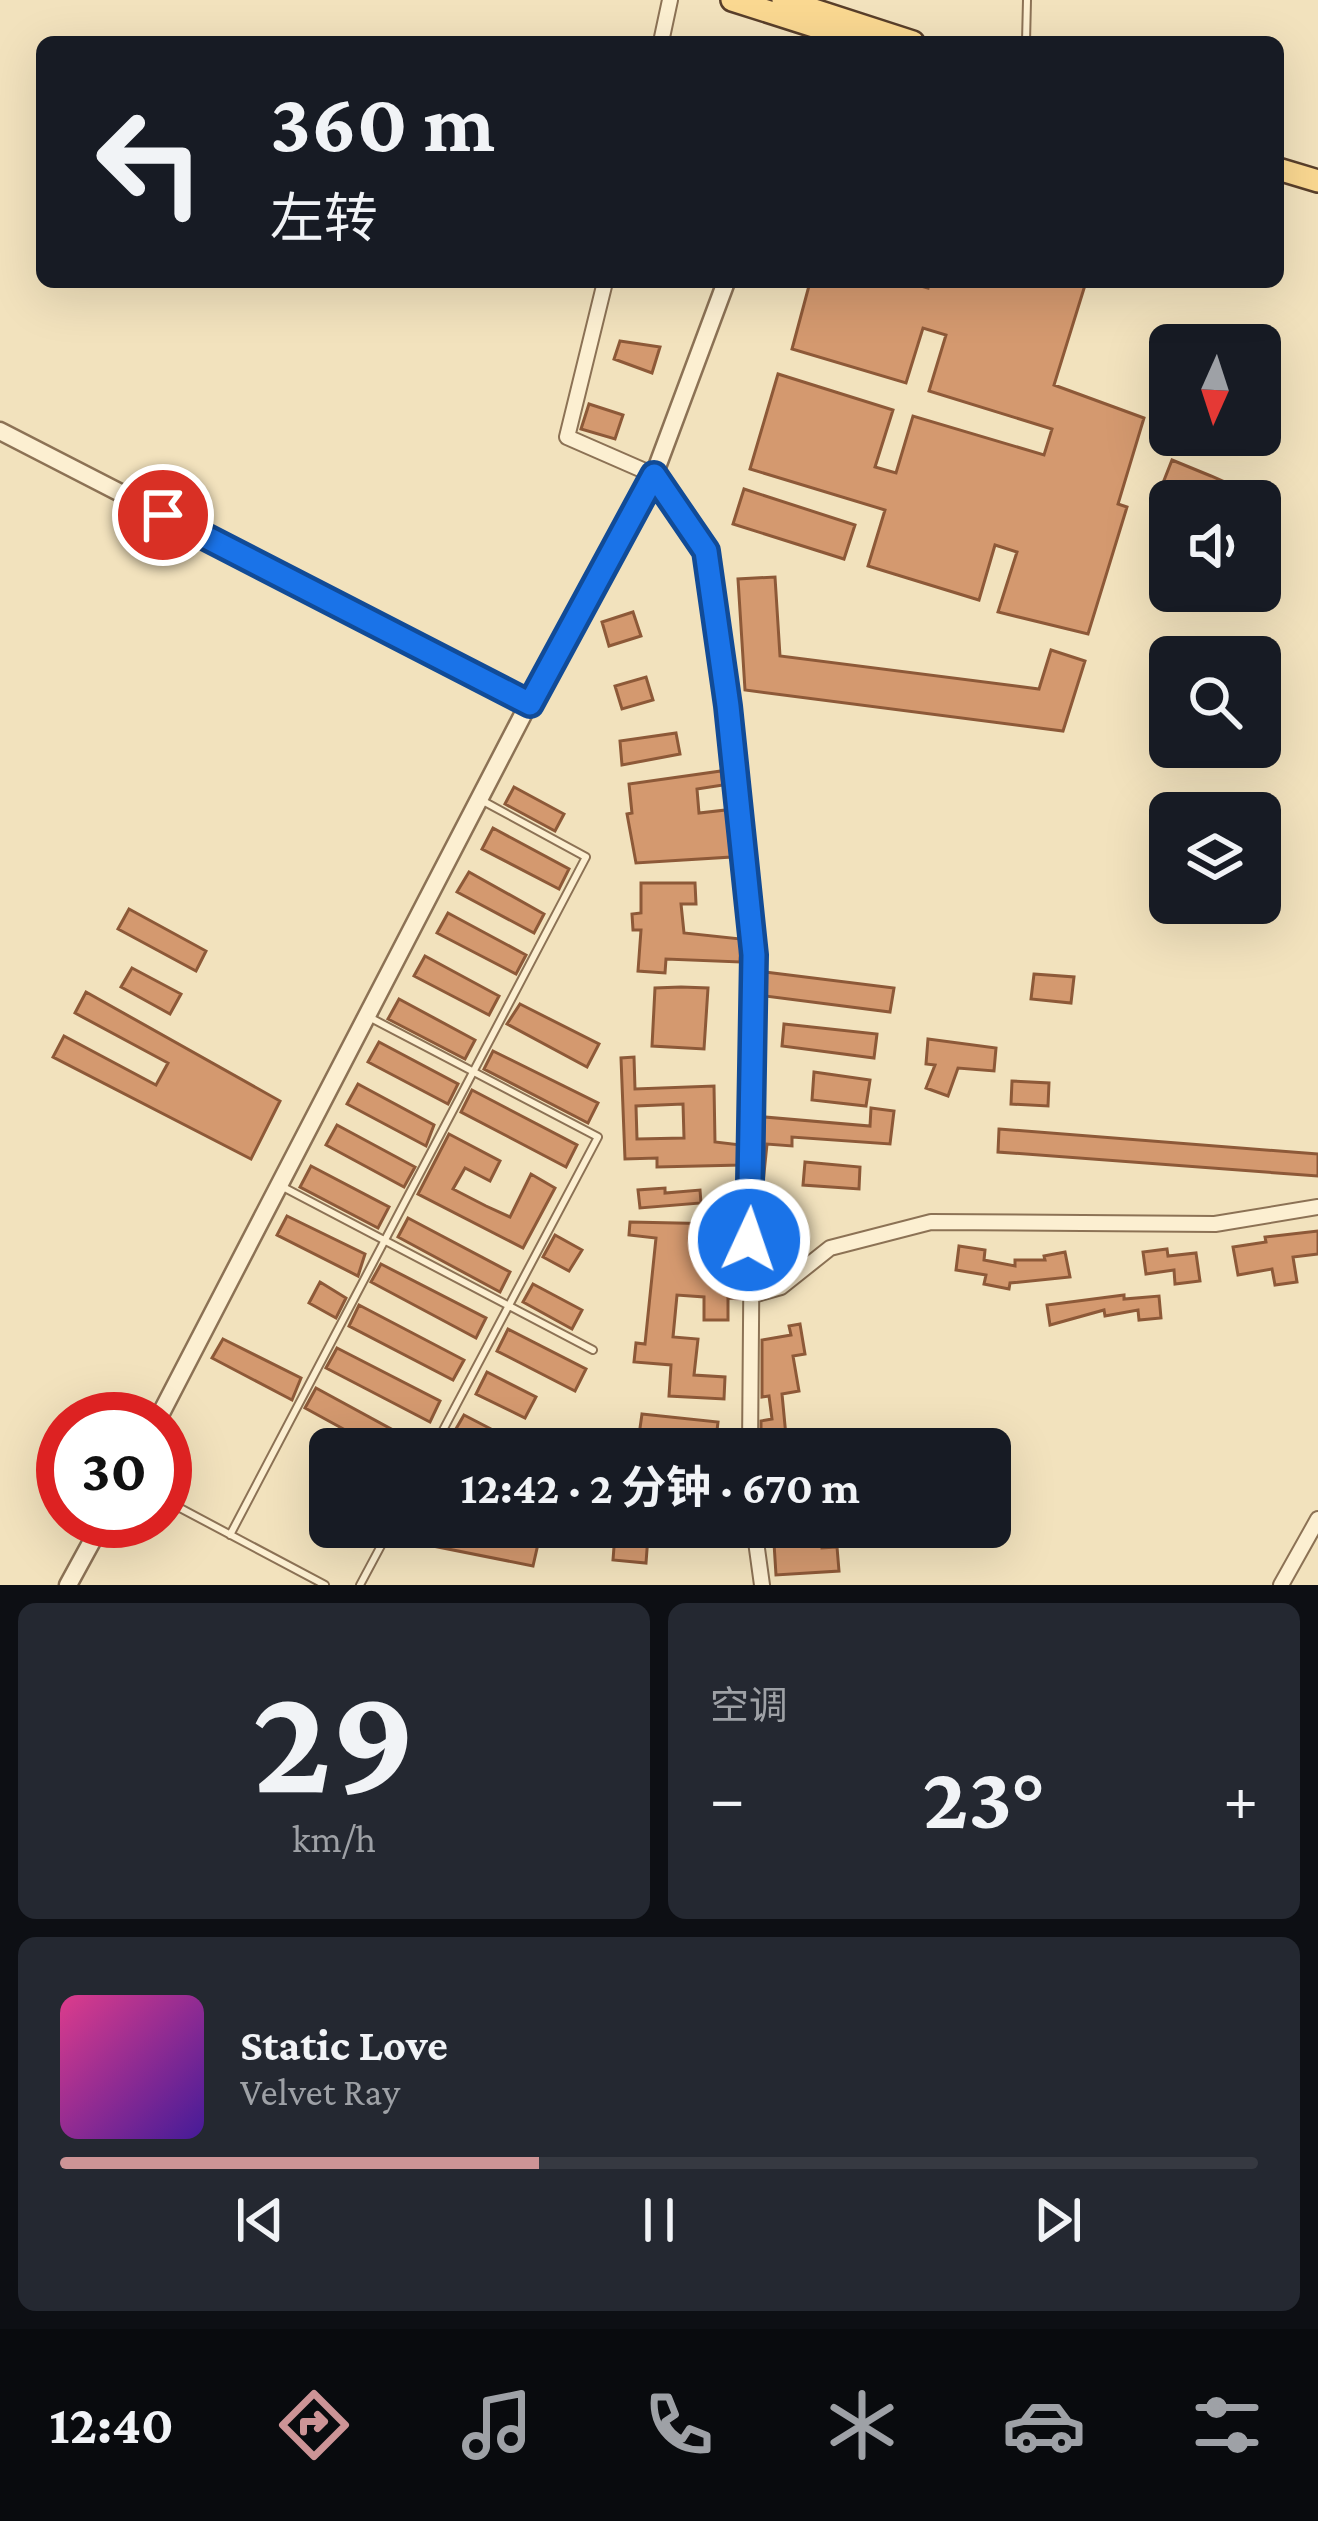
<!DOCTYPE html>
<html lang="zh">
<head>
<meta charset="utf-8">
<style>
	:root { --surface:#171b24; --page:#242831; --text:#f1f3f6; --muted:#9ea1a6; --line:#363941; --accent:#cd9496 }
	body { margin:0; font-family:"Crimson Pro","Noto Sans SC",serif; background:var(--page); color:var(--text); height:100vh; display:flex; flex-direction:column; font-size:45px; white-space:nowrap }
	* { box-sizing:border-box; margin:0 }
	p { font-size:39px; color:var(--muted) }
	.icon { flex:none; width:66px; height:66px; fill:none; stroke:currentColor; stroke-width:2; stroke-linecap:round; stroke-linejoin:round }
	.map { position:relative; height:1585px; overflow:hidden }
	.drawer { display:flex; flex-direction:column; gap:18px; padding:18px; background:#0d0f14; flex:1 }
	.drawer>* { flex:none }
	.banner { position:absolute; left:36px; top:36px; width:1248px; height:252px; border-radius:18px; box-shadow:0 12px 48px #0002; background:#171b24; color:var(--text); overflow:hidden }
	.needle { width:78px; rotate:183deg }
	.fabs { position:absolute; left:1149px; top:324px; display:grid; gap:24px }
	.fabs a { display:grid; place-items:center; width:132px; height:132px; border-radius:18px; background:var(--surface); box-shadow:0 12px 48px #0002; font-size:60px }
	.speed { position:absolute; left:36px; top:1392px; display:flex; gap:24px; font-size:60px; font-weight:700; text-align:center }
	.speed>* { display:grid; place-content:center; width:156px; height:156px; border-radius:50%; background:var(--surface); box-shadow:0 12px 48px #0002; line-height:1 }
	.speed .limit { border:18px solid #d22; background:#fff; color:#111 }
	.pin { position:absolute; display:grid; place-items:center; width:102px; height:102px; color:#fff; margin:-51px; border:6px solid #fff; border-radius:50%; box-shadow:0 3px 12px #0007 }
	.me { position:absolute; width:132px; margin:-66px; rotate:3deg; stroke-linejoin:round; filter:drop-shadow(0 0 9px #0008) }
	.turn { display:flex; align-items:center; gap:42px; height:252px; padding:0 36px; font-size:54px }
	.turn .icon { width:156px; height:156px; stroke-width:2.5 }
	.turn b { display:block; font-size:84px; line-height:102px }
	.big { font-size:90px; font-weight:700; line-height:1.1 }
	.drawer .tile { flex:1; display:flex; flex-direction:column; justify-content:center; gap:18px; min-width:0; padding:0 42px; border-radius:18px; background:var(--page) }
	.drawer .dial { align-items:center; gap:0 }
	.dial b { font-size:156px; line-height:1 }
	.song { display:flex; align-items:center; gap:36px }
	.cover { width:144px; height:144px; border-radius:18px; background:linear-gradient(135deg,hsl(330 70% 55%),hsl(260 70% 35%)) }
	.played { height:12px; border-radius:6px; background:linear-gradient(90deg,var(--accent) 40%,var(--line) 40%) }
	.keys { display:flex; justify-content:space-around; direction:ltr }
	.heat { display:flex; justify-content:space-between; align-items:center; font-size:66px; direction:ltr }
	.drawer .tiles { flex:1; display:grid; gap:18px; grid-template-columns:1fr 1fr }
	.tile:last-child { grid-column:span 2 }
	.trip { position:absolute; left:309px; top:1428px; width:702px; height:120px; border-radius:18px; background:var(--surface); box-shadow:0 12px 48px #0002; font-weight:700; line-height:120px; text-align:center }
	.tab-bar { display:flex; height:192px; justify-content:space-around; align-items:center; background:#090b0e; color:var(--muted) }
	.tab-bar .icon { width:84px; height:84px }
	.tab-bar .active { color:var(--accent) }
	.tab-bar b { font-size:54px; color:var(--text) }
	.map>svg:first-child { display:block }
	.building { fill:#d4996f; stroke:#8d5938; stroke-width:3; fill-rule:evenodd }
	.lines { fill:none; stroke-linecap:round; stroke-linejoin:round }
	.service-casing { stroke:#8c7255; stroke-width:10 }
	.minor-casing { stroke:#8c7255; stroke-width:18 }
	.tertiary-casing { stroke:#8c7255; stroke-width:21 }
	.primary-casing { stroke:#593f2a; stroke-width:26 }
	.service { stroke:#fcefd1; stroke-width:6 }
	.minor { stroke:#fcefd1; stroke-width:14 }
	.tertiary { stroke:#fcefd1; stroke-width:16 }
	.primary { stroke:#fad891; stroke-width:21 }
	.route-casing { stroke:#114b97; stroke-width:30 }
	.route { stroke:#1a73e8; stroke-width:21 }
</style>
</head>
<body>
<div class="map">
<svg width="1318" height="1585" viewBox="0 0 1318 1585">
	<rect width="100%" height="100%" fill="#f2e2bd"/>
	<!-- building -->
	<path class="building" d="M810 282H907L928 288 929 282H1086L1054 385 1144 418 1118 504 1127 507 1088 634 998 612 1017 552 995 545 979 600 868 566 885 510 750 469 778 374 893 410 875 467 896 473 913 416 1044 455 1052 429 929 391 946 335 923 328 906 383 792 349Z
		M620 341 660 347 652 373 614 359Z
		M589 404 623 415 615 439 581 429Z
		M1172 460 1211 476 1268 501H1206L1163 483Z
		M744 489 855 525 844 559 733 524Z
		M775 577 780 656 1039 689 1051 650 1085 661 1063 731 745 690 738 579Z
		M633 612 641 636 609 646 602 622Z
		M646 677 653 700 622 709 615 686Z
		M676 733 680 754 622 765 620 741Z
		M721 771 723 785 697 789 699 813 726 810 731 857 636 863 627 814 632 813 629 784Z
		M514 787 564 814 555 831 505 804Z
		M493 828 569 869 559 889 482 849Z
		M469 872 544 914 534 933 457 892Z
		M641 883H695L696 904H681L684 933 741 939 740 962 666 959 665 973 638 971 641 930H633L632 914 641 913Z
		M129 909 206 951 196 971 118 929Z
		M448 913 526 955 516 974 437 933Z
		M425 956 499 996 489 1015 414 976Z
		M132 968 181 994 170 1014 121 987Z
		M765 972 894 988 890 1012 765 996Z
		M1034 974 1074 977 1071 1003 1031 999Z
		M681 987 708 988 704 1049 652 1046 655 988Z
		M86 992 280 1101 251 1159 53 1057 64 1036 156 1085 168 1063 75 1013Z
		M399 999 475 1040 465 1059 388 1019Z
		M520 1004 599 1044 587 1067 507 1024Z
		M784 1024 877 1034 874 1058 782 1046Z
		M928 1039 996 1048 994 1071 958 1068 948 1096 926 1088 935 1065 926 1064Z
		M379 1042 458 1084 448 1104 368 1062Z
		M493 1051 598 1103 588 1123 484 1069Z
		M634 1057 635 1089 714 1086 715 1142 741 1145V1165L657 1167V1158L625 1159 621 1058ZM683 1104 684 1138 637 1139 636 1106Z
		M814 1072 870 1080 866 1106 812 1100Z
		M1012 1081 1049 1083 1048 1106 1011 1104Z
		M358 1084 434 1125 426 1146 347 1104Z
		M472 1090 577 1145 566 1167 461 1112Z
		M871 1108 894 1111 890 1144 792 1137V1146L767 1144 763 1183 764 1117 870 1126Z
		M337 1125 415 1167 404 1187 326 1145Z
		M999 1129 1318 1154V1176L998 1152Z
		M449 1134 500 1161 490 1181 465 1168 453 1189 486 1206 510 1217 531 1174 555 1188 523 1248 418 1194Z
		M805 1162 860 1167 859 1189 803 1185Z
		M311 1166 389 1207 378 1228 300 1187Z
		M665 1188V1193L700 1190 701 1203 640 1208 638 1190Z
		M287 1216 365 1254 358 1276 277 1235Z
		M408 1218 510 1272 500 1292 398 1237Z
		M630 1222 722 1224 719 1286 740 1288V1299L728 1298V1320H704V1297L677 1295 673 1337 698 1339 694 1375 725 1377 724 1399 669 1396 671 1365 634 1362 636 1343 645 1344 656 1238 629 1235Z
		M1318 1231V1254L1293 1257 1297 1282 1275 1285 1272 1269 1238 1275 1233 1247 1266 1242 1265 1237Z
		M555 1235 582 1250 569 1271 543 1257Z
		M959 1246 985 1250 984 1260 1015 1266V1260H1045L1044 1256 1065 1252 1070 1277 1010 1283 1009 1289 984 1284 986 1275 956 1270Z
		M1167 1249 1168 1256 1196 1253 1200 1281 1175 1284 1174 1270 1146 1274 1143 1252Z
		M381 1264 486 1318 476 1338 371 1282Z
		M320 1282 346 1298 336 1318 309 1303Z
		M533 1284 582 1310 572 1329 523 1302Z
		M1124 1295V1299L1159 1296 1161 1318 1139 1320 1138 1310 1105 1316 1104 1310 1050 1325 1047 1305Z
		M359 1305 464 1360 453 1380 349 1326Z
		M800 1324 805 1354 793 1356 799 1391 782 1394 786 1436 761 1439V1421L772 1419 769 1396 762 1397V1340L791 1335 789 1326Z
		M508 1329 586 1369 575 1391 497 1351Z
		M223 1339 301 1378 292 1400 212 1358Z
		M337 1348 440 1401 430 1422 326 1368Z
		M487 1372 536 1397 525 1418 476 1394Z
		M316 1388 426 1448V1449H380L305 1408Z
		M642 1414 718 1422 716 1439 639 1435Z
		M464 1415 491 1429 529 1449H480L453 1434Z
		M437 1527 538 1544 533 1566 433 1546Z
		M773 1527H821L822 1548 837 1547 839 1571 776 1575Z
		M615 1534 648 1536 646 1563 613 1560Z"/>
	<g class="lines">
		<!-- service casing -->
		<g class="service-casing">
			<path id="service" d="M1026 42 1027 0
				M369 1017 598 1137 433 1449
				M283 1187 593 1350
				M165 1500 325 1585
				M230 1535 586 857 483 801
				M360 1585 391 1527"/>
		</g>
		<!-- minor casing -->
		<g class="minor-casing">
			<path id="minor" d="M661 42 670 0
				M605 282 567 437 654 475 706 551 754 954 750 1449
				M753 1295 781 1287 830 1248 931 1222 1215 1224 1318 1207
				M754 1527 762 1585
				M1281 1585 1318 1519"/>
		</g>
		<!-- tertiary casing -->
		<g class="tertiary-casing">
			<path id="tertiary" d="M0 431 529 703
				M158 1419 529 703 654 475 726 282
				M68 1585 103 1521"/>
		</g>
		<!-- primary casing -->
		<g class="primary-casing">
			<path id="primary" d="M732 0 864 42
				M783 0 913 42
				M1278 169 1318 181"/>
		</g>
		<!-- service -->
		<use href="#service" class="service"/>
		<!-- minor -->
		<use href="#minor" class="minor"/>
		<!-- tertiary -->
		<use href="#tertiary" class="tertiary"/>
		<!-- primary -->
		<use href="#primary" class="primary"/>
	</g>
	<g class="lines">
		<!-- route casing -->
		<g class="route-casing">
			<path id="route" d="M163 515 530 704 654 475 706 551 728 706 754 955 749 1240"/>
		</g>
		<!-- route -->
		<use href="#route" class="route"/>
	</g>
</svg>
<div class="fabs">
<a><svg class="needle" viewBox="-14 -14 28 28"><path d="M0-13l5 13h-10z" fill="#e53935"/><path d="M0 13l5-13h-10z" fill="#9ea1a6"/></svg></a>
<a><svg class="icon" aria-label="sound" viewBox="0 0 24 24"><path d="M4 9h4l5-4v14l-5-4H4zM17 9q2 3 0 6"/></svg></a>
<a><svg class="icon" aria-label="search" viewBox="0 0 24 24"><circle cx="10" cy="10" r="6"/><path d="M15 15l6 6"/></svg></a>
<a><svg class="icon" aria-label="layers" viewBox="0 0 24 24"><path d="M12 4l9 5-9 5-9-5zM3 14l9 5 9-5"/></svg></a>
</div>
<div class="speed"><div class="limit">30</div></div>
<div class="pin" style="left:163px;top:515px;background:#d93025"><svg class="icon" aria-label="arrive" viewBox="0 0 24 24"><path d="M6 21V4h12l-3 4 3 4H6"/></svg></div>
<svg class="me" style="left:749px;top:1240px" viewBox="-20 -20 40 40"><circle r="17" fill="#1a73e8" stroke="#fff" stroke-width="3"/><path d="M0-11L8 9 0 5-8 9z" fill="#fff"/></svg>
<div class="trip">12:42 · 2 分钟 · 670 m</div>
<div class="banner">
<div class="turn"><svg class="icon" aria-label="left" viewBox="0 0 24 24"><path d="M17 20v-9H6M10 6l-5 5 5 5"/></svg><div><b>360 m</b>左转</div></div>
</div>
</div>
<section class="drawer">
<div class="tiles">
<div class="tile dial"><b>29</b><p>km/h</p></div>
<div class="tile"><p>空调</p>
<div class="heat"><a>−</a><b class="big">23°</b><a>+</a></div>
</div>
<div class="tile">
<div class="song"><i class="cover"></i><div><b>Static Love</b><p>Velvet Ray</p></div></div>
<div class="played"></div>
<div class="keys"><svg class="icon" aria-label="previous" viewBox="0 0 24 24"><path d="M18 5L8 12l10 7zM5 5v14"/></svg><svg class="icon" aria-label="pause" viewBox="0 0 24 24"><path d="M8 5v14M16 5v14"/></svg><svg class="icon" aria-label="next" viewBox="0 0 24 24"><path d="M6 5l10 7-10 7zM19 5v14"/></svg></div>
</div>
</div>
</section>
<nav class="tab-bar">
<b>12:40</b>
<svg class="icon active" aria-label="directions" viewBox="0 0 24 24"><path d="M12 3l9 9-9 9-9-9zM9 14v-3h6M13 9l2 2-2 2"/></svg>
<svg class="icon" aria-label="music" viewBox="0 0 24 24"><path d="M9 18V5l10-2v13"/><circle cx="6" cy="18" r="3"/><circle cx="16" cy="16" r="3"/></svg>
<svg class="icon" aria-label="phone" viewBox="0 0 24 24"><path d="M5 4h4l2 5-3 2q2 4 5 5l2-3 5 2v4C11 20 4 13 5 4z"/></svg>
<svg class="icon" aria-label="climate" viewBox="0 0 24 24"><path d="M12 3v18M4 7l16 10M4 17L20 7"/></svg>
<svg class="icon" aria-label="car" viewBox="0 0 24 24"><path d="M5 17H2v-5l4-1 3-4h7l3 4 3 1v5h-3M9 17h6M6 11h13"/><circle cx="7" cy="17" r="2"/><circle cx="17" cy="17" r="2"/></svg>
<svg class="icon" aria-label="filters" viewBox="0 0 24 24"><path d="M4 7h16M4 17h16"/><circle cx="9" cy="7" r="2"/><circle cx="15" cy="17" r="2"/></svg>
</nav>
</body>
</html>
